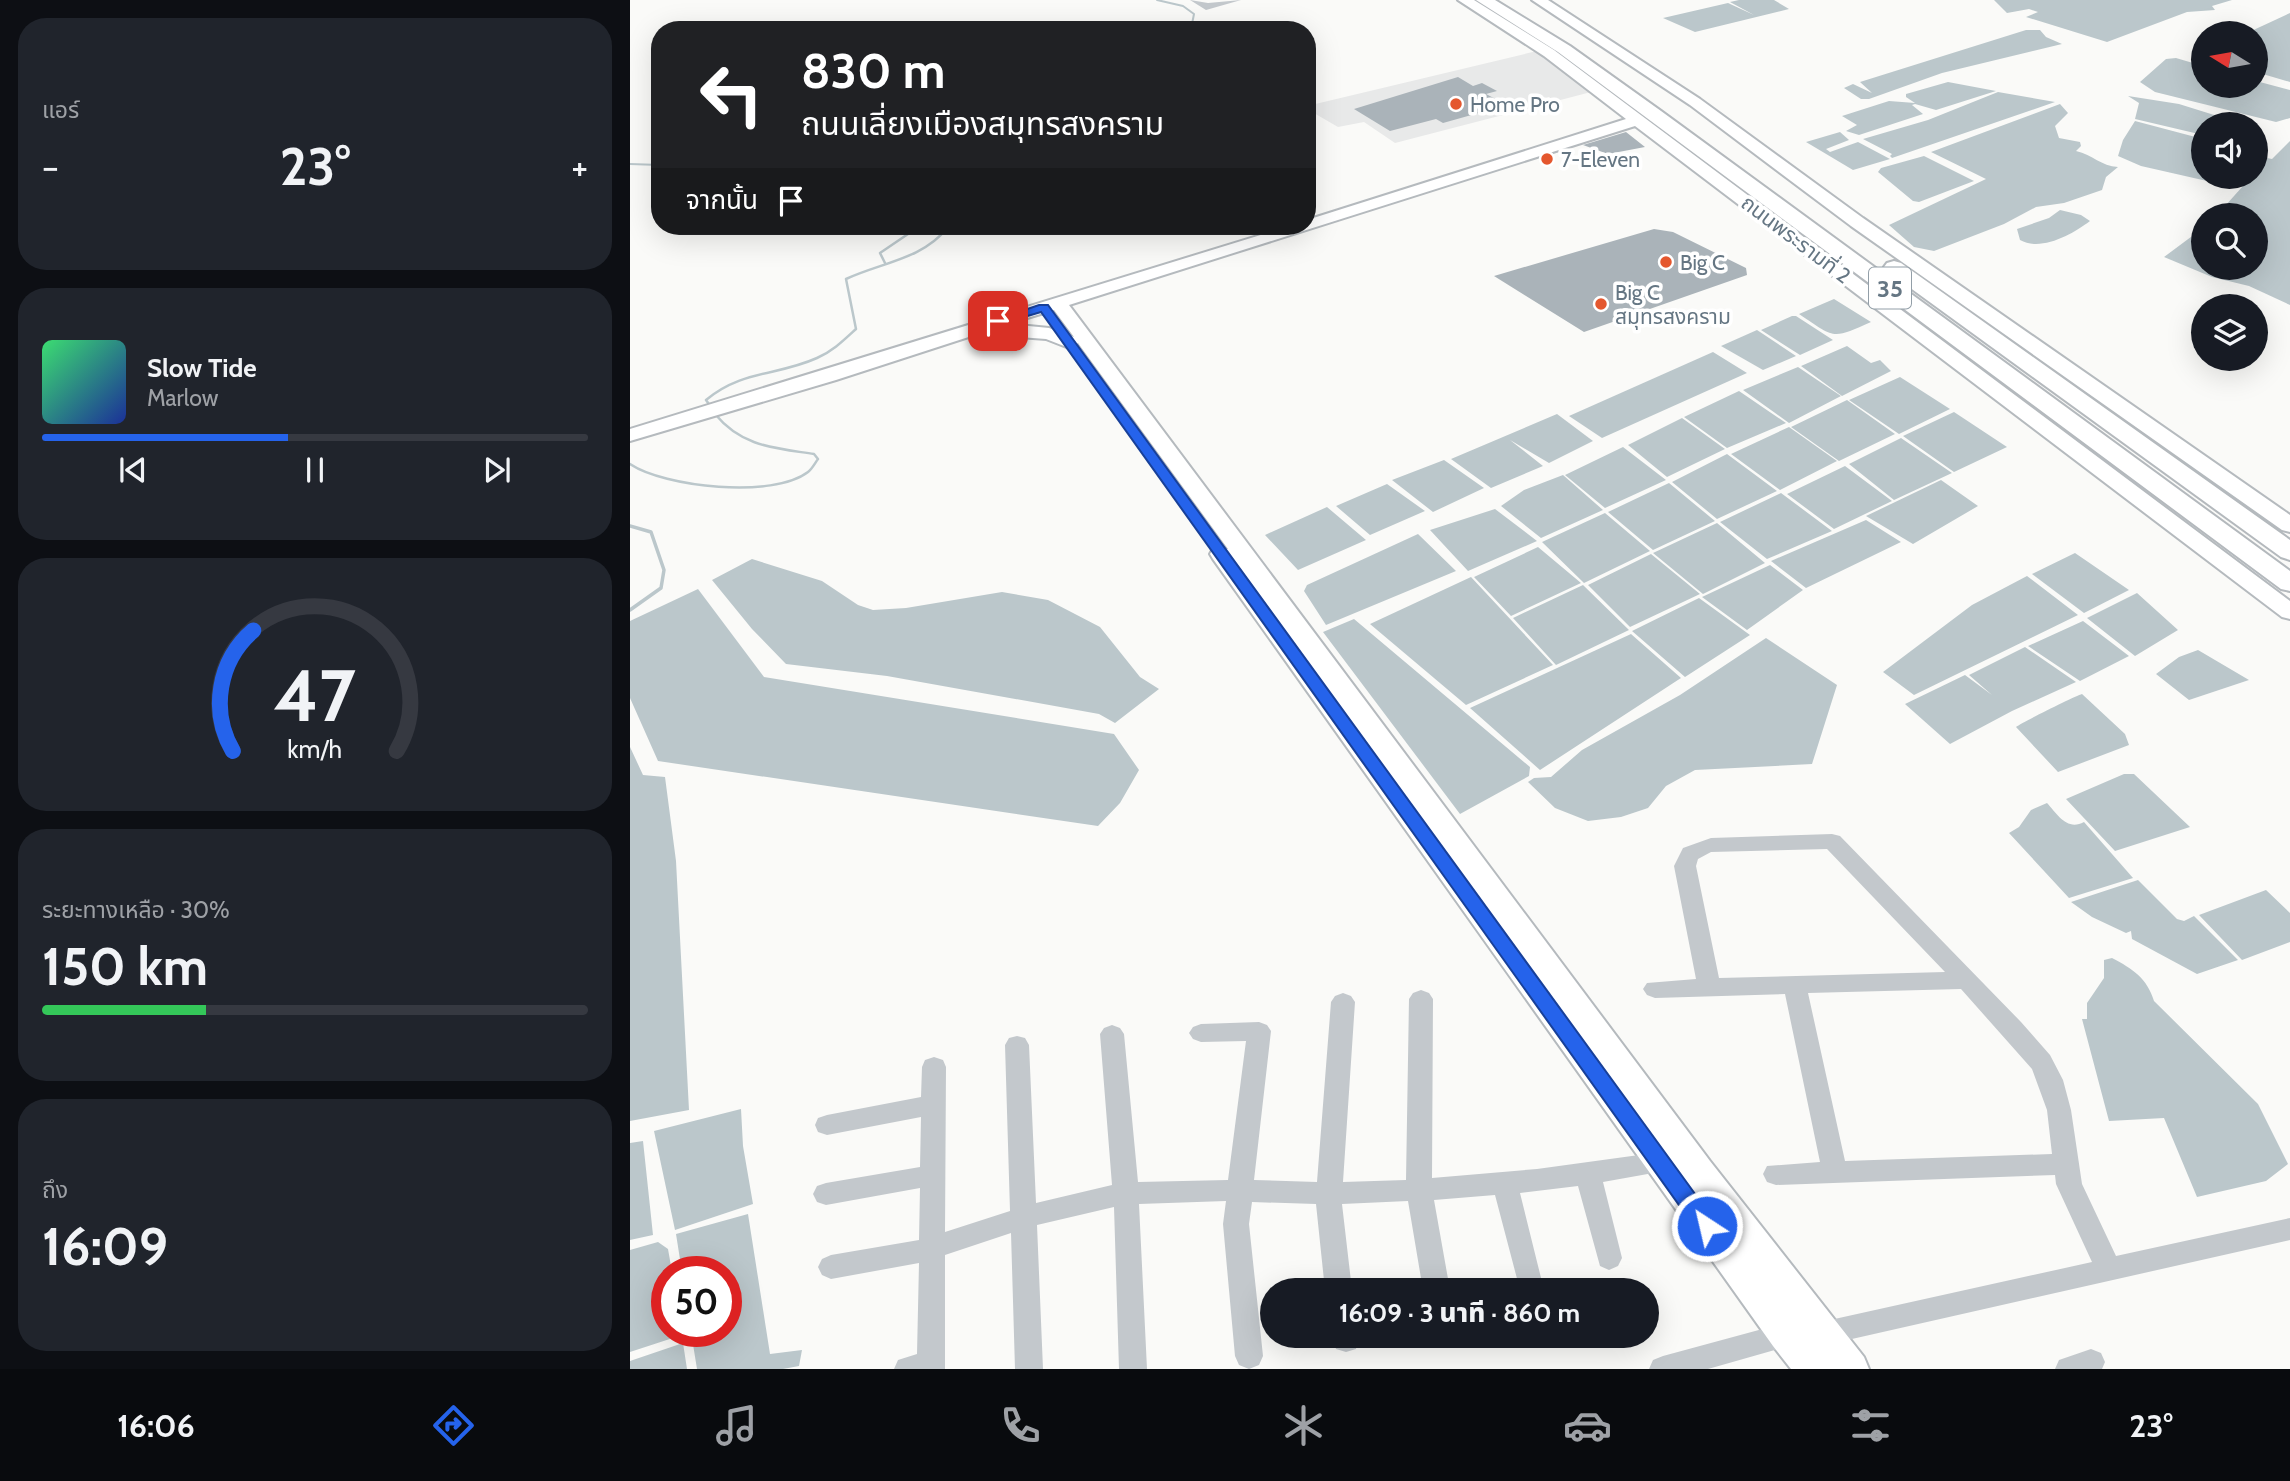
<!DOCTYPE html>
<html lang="th">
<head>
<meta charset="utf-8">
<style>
	:root { --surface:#171b24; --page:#20242c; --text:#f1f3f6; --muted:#9ea1a6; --line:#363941; --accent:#2563eb }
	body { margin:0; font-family:Cabin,"Noto Sans Thai",sans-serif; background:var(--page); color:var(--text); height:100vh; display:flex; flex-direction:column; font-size:26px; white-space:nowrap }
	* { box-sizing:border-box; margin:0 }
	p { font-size:23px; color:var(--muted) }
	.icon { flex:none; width:38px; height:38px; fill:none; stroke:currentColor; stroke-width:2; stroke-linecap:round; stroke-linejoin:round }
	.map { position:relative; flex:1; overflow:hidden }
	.panel { display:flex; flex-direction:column; gap:18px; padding:18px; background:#0d0f14; width:630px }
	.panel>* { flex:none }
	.guide { position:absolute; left:21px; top:21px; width:665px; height:214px; border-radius:28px; box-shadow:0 7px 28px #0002; background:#202124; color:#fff; overflow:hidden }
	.needle { width:46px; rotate:281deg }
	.buttons { position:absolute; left:1561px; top:21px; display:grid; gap:14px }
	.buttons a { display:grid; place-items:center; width:77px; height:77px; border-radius:50%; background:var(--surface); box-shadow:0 7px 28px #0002; font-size:35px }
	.speed { position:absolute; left:21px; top:1256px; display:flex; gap:14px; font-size:35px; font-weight:700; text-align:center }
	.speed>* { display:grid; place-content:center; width:91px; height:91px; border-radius:50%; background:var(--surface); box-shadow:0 7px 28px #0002; line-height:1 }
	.speed .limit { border:10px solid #d22; background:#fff; color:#111 }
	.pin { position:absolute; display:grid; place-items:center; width:60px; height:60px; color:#fff; margin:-30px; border-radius:14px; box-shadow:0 4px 10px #0006 }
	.me { position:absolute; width:77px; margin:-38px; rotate:325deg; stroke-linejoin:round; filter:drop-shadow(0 0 5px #0008) }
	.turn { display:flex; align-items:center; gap:24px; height:147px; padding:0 35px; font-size:32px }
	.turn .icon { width:91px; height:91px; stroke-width:2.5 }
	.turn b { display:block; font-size:49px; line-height:60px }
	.then { display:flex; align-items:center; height:66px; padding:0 35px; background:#0003; gap:14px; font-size:26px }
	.big { font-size:52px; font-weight:800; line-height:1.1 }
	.panel .widget { flex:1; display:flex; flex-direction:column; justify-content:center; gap:10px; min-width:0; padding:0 24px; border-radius:28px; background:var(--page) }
	.panel .dial { align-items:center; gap:0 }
	.dial svg { height:182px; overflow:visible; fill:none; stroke:var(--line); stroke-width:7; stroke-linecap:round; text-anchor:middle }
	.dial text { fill:var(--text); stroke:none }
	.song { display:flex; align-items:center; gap:21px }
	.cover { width:84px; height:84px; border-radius:10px; background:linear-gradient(135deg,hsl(140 70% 55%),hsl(230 70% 35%)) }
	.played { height:7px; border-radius:4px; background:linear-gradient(90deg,var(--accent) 45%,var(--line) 45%) }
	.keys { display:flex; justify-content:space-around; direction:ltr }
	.heat { display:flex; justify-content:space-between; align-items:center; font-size:38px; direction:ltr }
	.charge { height:10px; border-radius:5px; background:linear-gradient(90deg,#34c759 30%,var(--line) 0) }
	.trip { position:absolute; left:630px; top:1278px; width:399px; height:70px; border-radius:35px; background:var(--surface); box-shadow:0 7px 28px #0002; font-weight:800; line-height:70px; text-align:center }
	.dock { display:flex; height:112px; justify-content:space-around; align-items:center; background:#090b0e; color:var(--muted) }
	.dock .icon { width:49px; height:49px }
	.dock .current { color:var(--accent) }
	.dock b { font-size:32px; color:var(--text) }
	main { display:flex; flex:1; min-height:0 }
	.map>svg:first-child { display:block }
	.built { fill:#e8e9e9 }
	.water { fill:#bbc7cb }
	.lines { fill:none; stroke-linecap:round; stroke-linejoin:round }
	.stream-far2 { stroke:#bbc7cb; stroke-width:2 }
	.stream-far1 { stroke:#bbc7cb; stroke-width:2.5 }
	.stream { stroke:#bbc7cb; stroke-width:3.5 }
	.building { fill:#aab3b9 }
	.major-casing { stroke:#b5babe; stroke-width:4 }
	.highway-casing { stroke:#b4b9bd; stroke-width:4 }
	.minor { fill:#c3c8cc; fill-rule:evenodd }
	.major { fill:#fff; fill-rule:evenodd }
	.highway { fill:#fff; fill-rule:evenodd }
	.route { fill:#2563eb; stroke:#184099; stroke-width:2 }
	.poi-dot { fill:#e4572e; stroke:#fff; stroke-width:2.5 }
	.labels { text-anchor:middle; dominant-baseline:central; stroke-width:7; stroke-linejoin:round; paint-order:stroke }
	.far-poi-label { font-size:21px; fill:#657683; stroke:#fff; text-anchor:start }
	.far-street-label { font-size:21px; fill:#657683; stroke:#fff }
	.shield { fill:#fff; stroke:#939fa8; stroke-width:2 }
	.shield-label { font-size:24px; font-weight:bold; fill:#657683 }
</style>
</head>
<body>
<main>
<section class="panel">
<div class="widget"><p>แอร์</p>
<div class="heat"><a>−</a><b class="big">23°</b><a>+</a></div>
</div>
<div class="widget">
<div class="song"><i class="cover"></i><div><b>Slow Tide</b><p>Marlow</p></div></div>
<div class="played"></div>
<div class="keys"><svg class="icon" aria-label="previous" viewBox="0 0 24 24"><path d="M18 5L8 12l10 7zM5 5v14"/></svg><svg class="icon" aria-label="pause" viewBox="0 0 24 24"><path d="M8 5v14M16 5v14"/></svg><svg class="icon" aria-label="next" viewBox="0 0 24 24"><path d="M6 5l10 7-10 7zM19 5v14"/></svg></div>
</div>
<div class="widget dial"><svg viewBox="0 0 100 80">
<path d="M14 69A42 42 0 1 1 86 69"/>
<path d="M14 69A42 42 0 0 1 23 16" stroke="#2563eb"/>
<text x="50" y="56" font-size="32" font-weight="700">47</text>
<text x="50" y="72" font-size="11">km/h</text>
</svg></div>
<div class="widget"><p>ระยะทางเหลือ · 30%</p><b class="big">150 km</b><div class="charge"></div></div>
<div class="widget"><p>ถึง</p><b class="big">16:09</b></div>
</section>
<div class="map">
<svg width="1660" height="1369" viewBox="0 0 1660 1369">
	<rect width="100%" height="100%" fill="#fafaf8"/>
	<!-- built -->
	<path class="built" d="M907 51 961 92 765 143 734 122 708 127 677 109V106Z"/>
	<!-- water -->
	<path class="water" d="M1109 0H1144L1159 9 1065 32 1033 18 1098 3 1124 15 1100 2Z
		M1364 0H1602L1582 6 1585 10 1557 12 1477 42 1396 17 1408 12 1399 9 1377 13Z
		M1660 13V82L1626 72V33H1617Z
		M1396 30H1410L1416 37 1432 44 1312 73 1239 99H1231L1214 88 1223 84 1242 93 1230 82Z
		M1546 58 1573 66V86H1626V81L1660 90V118L1646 122 1525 92 1510 82 1536 59Z
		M1318 82 1366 91 1306 110 1285 104 1282 105 1293 114 1229 135 1216 131 1227 125 1212 116 1259 101 1285 103 1276 97V94Z
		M1368 92 1425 102 1262 158 1260 156 1262 154 1233 139 1298 120Z
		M1498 96 1549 104 1613 124H1573V135L1505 119 1509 103Z
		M1430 104 1438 113 1425 126 1429 138 1450 142 1451 146 1446 151C1463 155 1471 166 1488 167L1476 177 1472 190 1434 203 1406 207 1374 224 1304 251 1284 247 1259 225 1356 179 1301 152Z
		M1505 121 1573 139V177H1588L1577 181 1511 166 1488 156 1493 140Z
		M1210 132 1219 140 1196 149 1200 152 1228 142 1260 159 1223 170 1176 142Z
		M1660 141V305L1619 286 1582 277 1534 257 1573 228V268H1626V215H1587L1621 177H1626V171L1637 158 1642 159Z
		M1294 156 1344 181 1289 202 1283 201 1248 172 1251 168Z
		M1430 210 1451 215 1460 221C1443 234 1411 252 1390 240L1387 229 1419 218Z
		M1204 299 1241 322C1201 340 1205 338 1169 314Z
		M1162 316H1166L1203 340 1170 355 1131 330Z
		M1127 330 1166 356 1133 370 1091 346Z
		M1217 346 1241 363 1250 360 1261 371 1212 396 1171 366Z
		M1083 352 1117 373 972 438 939 416Z
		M1168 367 1211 396 1159 423 1113 390Z
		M1270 377 1320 409 1269 434 1219 400Z
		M1109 391 1156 423 1097 448 1054 417Z
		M1217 400 1265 434 1209 461 1161 427Z
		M1324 412 1377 447 1324 472 1273 436Z
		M927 414 963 441 919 463 880 440 913 466 861 488 821 459Z
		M1052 418 1095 449 1037 477 998 445Z
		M1159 427 1207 461 1150 490 1101 454Z
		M1271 438 1322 473 1264 500 1219 464Z
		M993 447 1036 480 975 508 935 475Z
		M1097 454 1147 491 1087 519 1042 482Z
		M814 460 854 488 803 512 762 480Z
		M1215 466 1262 501 1204 529 1157 494Z
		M933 475 973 510 911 538 871 506 894 490Z
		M1311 480 1348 506 1283 544 1236 516Z
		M1039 483 1085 521 1023 550 978 512Z
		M757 484 795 511 740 535 706 506Z
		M1151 493 1202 531 1137 559 1090 522Z
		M697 507 736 540 668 570 635 535Z
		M865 509 907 541 838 571 800 530Z
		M975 513 1020 551 954 583 912 542Z
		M1236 520 1271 542 1176 588 1141 561Z
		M1087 523 1135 563 1073 594 1023 553Z
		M788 534 826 571 696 625 674 591 677 585Z
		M908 547 951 583 881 616 844 577Z
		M1445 553 1499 590 1454 613 1402 574Z
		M1021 554 1070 594 1000 627 958 585Z
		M122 559 192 581 228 605 243 610 276 608 372 592 418 600 470 627 510 677 529 689 485 723 469 714 257 676 156 664 122 629 82 580Z
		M1140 565 1173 590 1117 630 1072 597Z
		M1397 576 1448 615 1284 695 1253 672 1342 605Z
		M841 577 923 665 836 705 740 624Z
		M953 585 999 630 926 665 883 618Z
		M68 589 134 677 484 734 509 770 490 803 468 826 28 761 0 698V621Z
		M1507 593 1548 630 1505 656 1457 618Z
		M1069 598 1120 635 1055 677 1002 631Z
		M724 619 900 767 899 776 830 814 693 632Z
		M1453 621 1499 656 1450 681 1398 646Z
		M1001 634 1051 678 910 770 840 708Z
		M1136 638 1207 685 1182 764 1065 770 1036 786 1018 808 991 817 958 821 925 808 898 782 904 778 921 777 952 750 1050 695Z
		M1395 647 1446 682 1382 711 1320 744 1275 704 1335 675 1362 695 1339 675Z
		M1568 650 1619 680 1559 700 1526 674 1549 657Z
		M1452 694 1495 734 1499 745 1428 772 1386 727C1393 722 1445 696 1452 694Z
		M0 747 13 775 35 777 46 861 59 1110 0 1121Z
		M1494 774H1504L1560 827 1485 851 1436 799Z
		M1417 803C1428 815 1437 831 1454 822L1503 878 1439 898 1379 833 1389 827 1401 810Z
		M1508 880 1547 919 1554 921 1564 916 1608 960 1567 974 1502 939 1501 931 1496 933 1462 917 1441 902Z
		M1636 890 1660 913V942L1612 960 1569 915Z
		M1482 958C1503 969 1517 978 1524 1001L1628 1104 1658 1164 1636 1181 1567 1197 1534 1118 1479 1121 1452 1019H1457V1003L1474 978V960Z
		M111 1109 113 1146 123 1204 45 1230 24 1131Z
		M13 1141 23 1235 0 1240V1143Z
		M118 1214 140 1354 172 1350 169 1366 153 1369H67L61 1332H96V1272H52L46 1234Z
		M28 1242 38 1249 42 1272H37V1332H52V1335L0 1352V1250Z
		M53 1343 57 1369H0V1361Z"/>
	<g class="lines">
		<!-- stream-far2 -->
		<path class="stream-far2" d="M527 0 553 6 564 14 562 24 545 30
			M0 164 30 165
			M280 229 281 226
			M315 229 318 226"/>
		<!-- stream-far1 -->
		<path class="stream-far1" d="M255 263 250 253 278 234 280 228
			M81 407 76 400C112 370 147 376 187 358 203 351 214 340 226 329L216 279C250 263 293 259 317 228
			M0 464C34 487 143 499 178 472 182 469 185 463 188 459L184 454C145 448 112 447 85 414"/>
		<!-- stream -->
		<path class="stream" d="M0 526 21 532 34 570 31 588 0 610"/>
	</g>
	<!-- building -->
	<path class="building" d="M828 77 843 86 852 83 867 91 856 94 877 105 813 123 806 119 760 131 724 109Z
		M996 132 1015 147 978 154 953 145Z
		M1024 229 1043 232 1116 268 1117 275 954 332 864 276Z"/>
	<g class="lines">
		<!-- major casing -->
		<g class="major-casing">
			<path id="major" d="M828 0H844L924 50 1660 601V619L1652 617 1005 126 439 305 1080 1161 1234 1357 1239 1369H1161L1143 1346 583 559 580 554 583 549H598L448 343 439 348 416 339 365 335 357 331 206 380 0 441V429L660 226H677V220L996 119 914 56ZM424 310 444 337 419 328 377 324Z
				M902 0H918L1070 99 1233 218 1660 515V532L1652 530 1221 226 1060 105Z"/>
		</g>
		<!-- highway casing -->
		<g class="highway-casing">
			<path id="highway" d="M846 0H865L940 46 1031 111 1660 571V591L1651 589 928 52Z
				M1264 261 1271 263 1660 540V560L1651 557 1257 271 1254 267 1257 263Z"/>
		</g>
		<!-- minor -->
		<path class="minor" d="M560 0 578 3 611 0 576 10Z
			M1202 834 1210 836 1391 1022 1420 1055 1433 1080 1441 1110 1452 1184 1486 1256 1660 1218V1240L1191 1346 1181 1343 1177 1334 1181 1325 1191 1322 1462 1262 1426 1184 1425 1175 1146 1185 1137 1182 1133 1174 1137 1166 1190 1162 1155 994 1025 998 1017 995 1013 989 1017 983 1066 979 1044 866 1053 848 1081 838ZM1197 849 1315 972 1089 978 1066 866 1068 859 1081 852ZM1331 989 1402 1069 1417 1110 1422 1154 1215 1161 1178 993Z
			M791 990 799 993 803 999 802 1178 907 1169 1031 1152 1040 1156 1044 1163 1040 1170 973 1182 992 1258 988 1266 979 1270 970 1266 948 1186 890 1193 914 1290H890L865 1195 804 1200 820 1290H793L778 1201 712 1204 722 1290H695L686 1204 622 1202 619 1224 633 1356 629 1365 619 1369 609 1365 605 1356 593 1224 596 1201 509 1204 517 1369H489L484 1207 407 1225 413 1369H385L381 1233 315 1255V1369H264L268 1360 287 1354 289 1263 201 1279 192 1275 188 1267 192 1259 201 1255 289 1240 290 1188 196 1205 187 1202 183 1194 187 1186 196 1183 290 1167 291 1117 197 1135 188 1132 185 1125 188 1118 197 1115 291 1097 292 1067 295 1060 304 1057 313 1060 316 1067 315 1232 380 1211 375 1045 379 1038 387 1036 395 1038 399 1045 406 1203 482 1185 470 1034 474 1028 482 1025 490 1028 494 1034 508 1182 598 1180 616 1041 571 1042 563 1039 559 1033 563 1027 571 1024 629 1022 637 1025 641 1031 624 1180 687 1182 701 1002 705 996 713 993 721 996 725 1002 713 1182 776 1180 779 999 783 993Z
			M1155 1323 1165 1326 1169 1335 1165 1344 1155 1347 1078 1369H1019L1023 1360 1033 1356Z
			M701 1335H729L726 1349 716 1352 706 1349Z
			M1461 1349 1471 1353 1475 1362 1472 1369H1425L1429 1360Z"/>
		<!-- major -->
		<use href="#major" class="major"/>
		<!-- highway -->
		<use href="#highway" class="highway"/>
	</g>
	<!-- route -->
	<path class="route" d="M409 305H418L1084 1220 1087 1226 1084 1233 1077 1235 1069 1233 411 312 368 325 362 321Z"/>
	<!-- markers -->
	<g class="poi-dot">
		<circle cx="826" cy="104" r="7"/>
		<circle cx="917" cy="159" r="7"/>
		<circle cx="1036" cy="262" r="7"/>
		<circle cx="971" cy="304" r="7"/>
	</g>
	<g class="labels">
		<!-- far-poi labels -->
		<g class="far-poi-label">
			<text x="840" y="104">Home Pro</text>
			<text x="931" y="159">7-Eleven</text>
			<text x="1050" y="262">Big C</text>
			<text x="985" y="292">Big C<tspan x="985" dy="24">สมุทรสงคราม</tspan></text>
		</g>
		<!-- far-street labels -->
		<g class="far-street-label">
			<text transform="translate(1166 239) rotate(37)">ถนนพระรามที่ 2</text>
		</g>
		<!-- shield labels -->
		<rect class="shield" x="1239" y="267.5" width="42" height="41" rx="5"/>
		<g class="shield-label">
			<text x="1260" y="288">35</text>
		</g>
	</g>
</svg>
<div class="buttons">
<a><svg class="needle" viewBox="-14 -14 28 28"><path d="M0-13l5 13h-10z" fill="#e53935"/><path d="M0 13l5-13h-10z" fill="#9ea1a6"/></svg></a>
<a><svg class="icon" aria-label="sound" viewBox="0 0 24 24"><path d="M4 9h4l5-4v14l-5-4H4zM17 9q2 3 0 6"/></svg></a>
<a><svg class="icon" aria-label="search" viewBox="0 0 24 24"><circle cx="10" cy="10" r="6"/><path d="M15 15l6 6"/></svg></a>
<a><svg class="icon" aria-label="layers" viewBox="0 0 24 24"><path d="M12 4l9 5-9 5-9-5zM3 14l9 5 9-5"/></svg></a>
</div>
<div class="speed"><div class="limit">50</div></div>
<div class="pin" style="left:368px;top:321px;background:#d93025"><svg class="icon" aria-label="arrive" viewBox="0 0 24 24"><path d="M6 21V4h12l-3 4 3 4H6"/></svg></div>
<svg class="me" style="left:1077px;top:1226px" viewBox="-20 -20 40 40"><circle r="17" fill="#2563eb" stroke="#fff" stroke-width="3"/><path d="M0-11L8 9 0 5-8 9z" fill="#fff"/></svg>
<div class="trip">16:09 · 3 นาที · 860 m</div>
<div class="guide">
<div class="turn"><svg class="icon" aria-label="left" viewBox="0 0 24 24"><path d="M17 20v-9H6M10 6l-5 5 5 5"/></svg><div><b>830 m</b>ถนนเลี่ยงเมืองสมุทรสงคราม</div></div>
<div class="then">จากนั้น<svg class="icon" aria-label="arrive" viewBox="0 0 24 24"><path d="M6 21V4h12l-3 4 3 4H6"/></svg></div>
</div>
</div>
</main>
<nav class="dock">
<b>16:06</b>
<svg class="icon current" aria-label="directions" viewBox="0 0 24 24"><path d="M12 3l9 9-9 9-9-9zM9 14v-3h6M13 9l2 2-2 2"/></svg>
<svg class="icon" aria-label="music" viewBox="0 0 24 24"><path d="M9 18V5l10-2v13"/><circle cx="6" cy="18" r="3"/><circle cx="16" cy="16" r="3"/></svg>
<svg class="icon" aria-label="phone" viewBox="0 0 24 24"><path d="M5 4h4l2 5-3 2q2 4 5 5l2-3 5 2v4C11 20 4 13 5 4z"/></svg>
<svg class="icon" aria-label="climate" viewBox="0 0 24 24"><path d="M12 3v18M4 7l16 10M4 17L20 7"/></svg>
<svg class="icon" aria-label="car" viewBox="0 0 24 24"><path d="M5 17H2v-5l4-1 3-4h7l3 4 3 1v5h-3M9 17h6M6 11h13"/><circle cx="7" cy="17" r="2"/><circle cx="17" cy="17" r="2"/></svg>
<svg class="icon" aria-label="filters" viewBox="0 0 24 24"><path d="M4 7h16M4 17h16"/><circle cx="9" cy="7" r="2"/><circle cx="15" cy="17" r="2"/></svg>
<b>23°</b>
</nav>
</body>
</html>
